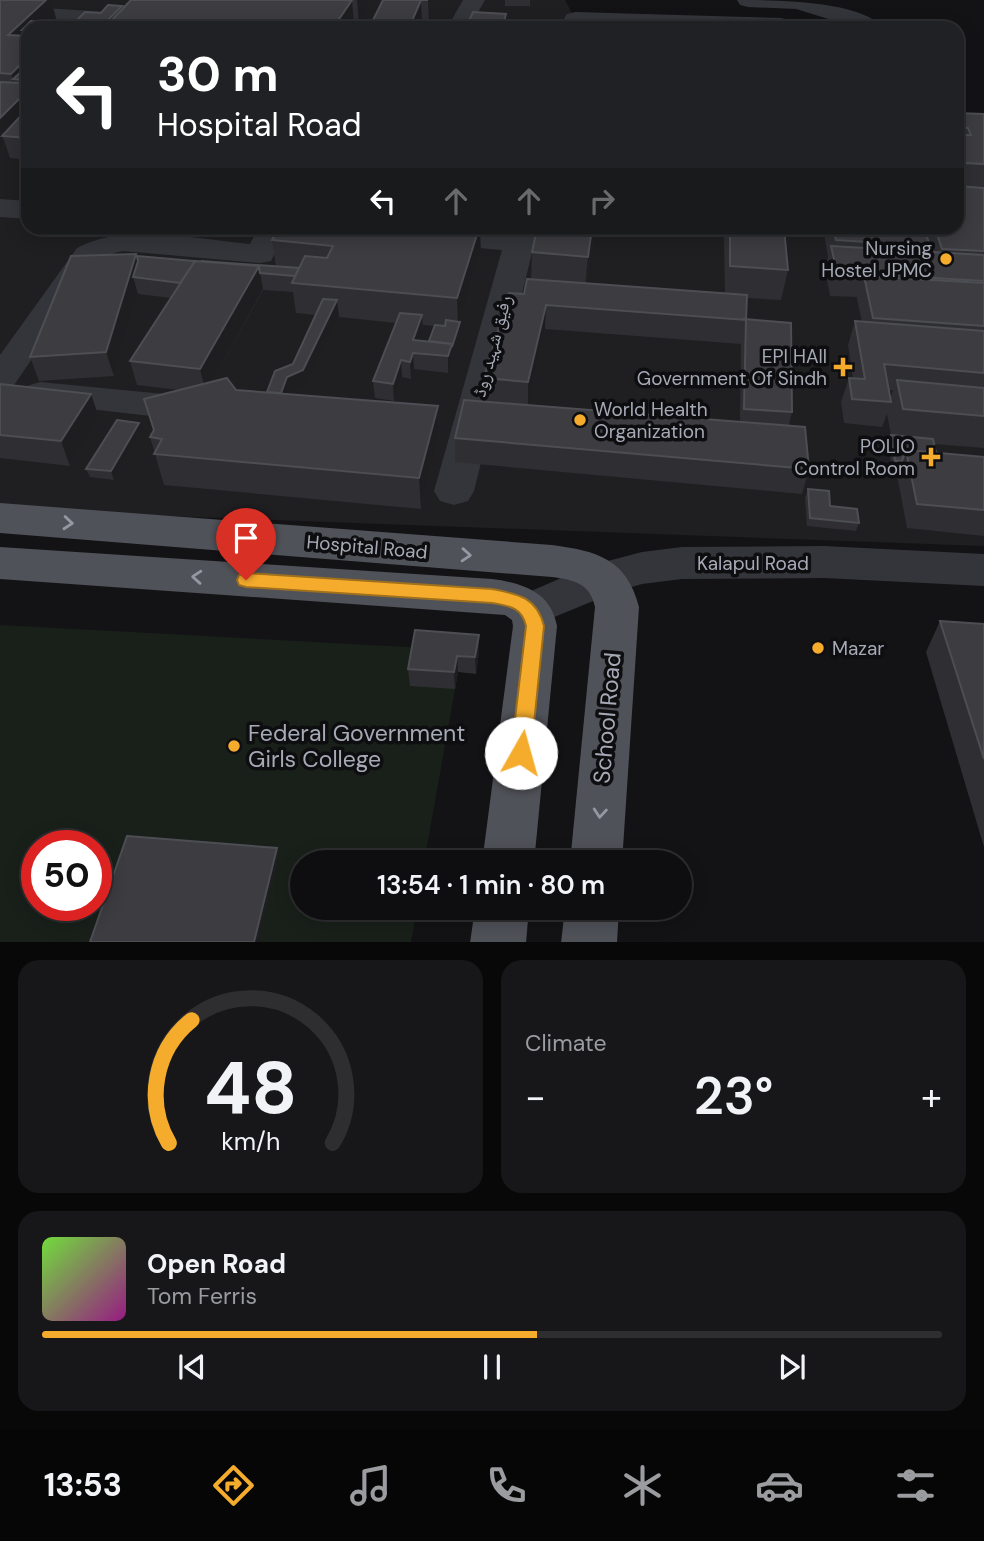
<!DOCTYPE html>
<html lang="en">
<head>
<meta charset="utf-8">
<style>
	:root { --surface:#0e0e10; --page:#171719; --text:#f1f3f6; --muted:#9b9c9f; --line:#2e2e30; --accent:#f5ac2c }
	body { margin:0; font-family:"DM Sans","Noto Naskh Arabic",sans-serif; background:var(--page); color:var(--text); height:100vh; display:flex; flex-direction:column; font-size:26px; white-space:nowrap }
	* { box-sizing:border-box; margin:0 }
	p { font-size:23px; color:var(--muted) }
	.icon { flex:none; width:38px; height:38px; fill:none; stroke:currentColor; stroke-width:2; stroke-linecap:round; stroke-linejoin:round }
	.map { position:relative; height:942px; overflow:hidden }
	.panel { display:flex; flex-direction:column; gap:18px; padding:18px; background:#080809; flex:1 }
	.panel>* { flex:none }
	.top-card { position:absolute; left:21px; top:21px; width:943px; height:214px; border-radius:21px; box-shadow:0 4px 18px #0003,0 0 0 2px var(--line); background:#202124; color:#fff; overflow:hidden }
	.speed { position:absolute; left:21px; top:830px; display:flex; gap:14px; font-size:35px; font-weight:700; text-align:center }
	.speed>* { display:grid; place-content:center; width:91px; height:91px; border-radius:50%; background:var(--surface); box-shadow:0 4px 18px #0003,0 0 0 2px var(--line); line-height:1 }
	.speed .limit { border:10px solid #d22; background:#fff; color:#111 }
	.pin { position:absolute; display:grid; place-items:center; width:60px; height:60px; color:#fff; margin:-72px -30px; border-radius:50% 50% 50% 0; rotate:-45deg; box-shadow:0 0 7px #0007 }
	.pin .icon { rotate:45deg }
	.me { position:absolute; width:77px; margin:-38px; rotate:7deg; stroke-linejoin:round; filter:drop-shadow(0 0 5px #0008) }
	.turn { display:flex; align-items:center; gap:24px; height:147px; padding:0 21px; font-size:32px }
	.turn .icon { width:91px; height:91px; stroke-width:2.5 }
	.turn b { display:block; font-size:49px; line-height:60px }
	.lanes { display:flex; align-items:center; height:66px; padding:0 21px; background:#0003; justify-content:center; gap:35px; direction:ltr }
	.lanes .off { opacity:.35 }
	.big { font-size:52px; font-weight:600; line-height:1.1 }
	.panel .widget { flex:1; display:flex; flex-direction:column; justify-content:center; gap:10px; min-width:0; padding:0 24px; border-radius:21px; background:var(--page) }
	.panel .dial { align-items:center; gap:0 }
	.dial svg { height:182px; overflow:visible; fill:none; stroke:var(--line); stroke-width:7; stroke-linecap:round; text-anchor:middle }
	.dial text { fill:var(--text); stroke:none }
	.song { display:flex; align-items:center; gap:21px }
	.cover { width:84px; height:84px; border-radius:10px; background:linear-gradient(135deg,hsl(100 70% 55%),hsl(310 70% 35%)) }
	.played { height:7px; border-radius:4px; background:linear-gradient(90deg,var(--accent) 55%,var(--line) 55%) }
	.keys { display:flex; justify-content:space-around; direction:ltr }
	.heat { display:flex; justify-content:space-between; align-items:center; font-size:38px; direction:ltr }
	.panel .tiles { flex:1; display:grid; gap:18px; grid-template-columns:1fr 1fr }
	.widget:last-child { grid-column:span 2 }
	.trip { position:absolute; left:290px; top:850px; width:402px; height:70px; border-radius:35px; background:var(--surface); box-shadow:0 4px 18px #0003,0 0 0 2px var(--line); font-weight:600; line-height:70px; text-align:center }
	.tab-bar { display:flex; height:112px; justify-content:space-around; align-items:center; background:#060606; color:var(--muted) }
	.tab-bar .icon { width:49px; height:49px }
	.tab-bar .selected { color:var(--accent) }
	.tab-bar b { font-size:32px; color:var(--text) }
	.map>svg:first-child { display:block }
	.built { fill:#1f1f22 }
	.green { fill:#19201a; fill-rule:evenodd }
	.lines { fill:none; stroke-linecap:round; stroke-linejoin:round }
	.minor { fill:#34353a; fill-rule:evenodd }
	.major { fill:#505259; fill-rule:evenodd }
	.wall { fill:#2f2f33; fill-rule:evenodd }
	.shaded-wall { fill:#1e1e21 }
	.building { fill:#3c3c41; stroke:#4c4e53; stroke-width:2 }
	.oneway { stroke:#9498a3 }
	.route { fill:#f5ac2c; stroke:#9f701d; stroke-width:2 }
	.poi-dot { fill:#f5ac2c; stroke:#0e0e10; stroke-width:2.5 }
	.labels { text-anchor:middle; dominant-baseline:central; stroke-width:7; stroke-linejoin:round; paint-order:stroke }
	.poi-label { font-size:19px; fill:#a5aab6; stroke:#0e0e10; text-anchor:end }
	.street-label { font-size:19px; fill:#a5aab6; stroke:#0e0e10 }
	.near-street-label { font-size:23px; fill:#a5aab6; stroke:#0e0e10 }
	.near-poi-label { font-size:23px; fill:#a5aab6; stroke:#0e0e10; text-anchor:start }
</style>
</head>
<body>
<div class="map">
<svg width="984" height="943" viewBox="0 0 984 943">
	<rect width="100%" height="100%" fill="#131315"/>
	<!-- built -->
	<path class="built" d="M0 0H565L575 19 573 28H28V228H957V132L984 133V546L0 510Z"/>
	<!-- green -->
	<path class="green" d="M0 625 462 650 424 863H303V908H417L411 942 0 943ZM37 845H96V905H37Z"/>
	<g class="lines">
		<!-- minor -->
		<path class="minor" d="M135 0H158L135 25 127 27 0 19V5L121 13Z
			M463 0H485L469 28H447Z
			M737 0C773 0 861 0 883 28H858L796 9 748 7 740 5Z
			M575 12 781 18 789 20 792 25 790 28H652L567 24 564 19 567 14Z
			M0 199 28 201V219L0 217Z
			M258 228H288L271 261 260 263 123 251 114 253 99 261 12 388 0 391V355L77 248C123 222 197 239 250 244Z
			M332 228H452L507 232 508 228H538L474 491 468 501 454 505 440 501 434 491 502 250 347 237 336 234Z
			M40 382 195 397 208 400 213 409 208 418 195 421 27 402 22 394 27 386Z
			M824 546 984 554V586L824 578 682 579 642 584 615 592 530 627 515 622 508 610 515 598 589 566 642 552 682 547Z"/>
		<!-- major -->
		<path class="major" d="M0 503 552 545C597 551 627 559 639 607L622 863H570L595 607C590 583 574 580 552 577L0 533Z
			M0 547 492 579C523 583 551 592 557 626L534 863H482L513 626 512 620 505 615 0 579Z
			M475 908H529L526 943H470Z
			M565 908H619L617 943H561Z"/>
	</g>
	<!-- wall -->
	<path class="wall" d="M0 0H51L57 22V23L73 24 122 6V9L131 0H371L359 25H354L352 28H28V160L10 158 5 143 0 148Z
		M383 0H431V14L429 21H422L419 28H372V22Z
		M505 0H530V6H505Z
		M506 14V21L504 28H468V23Z
		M957 113 984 114V187L957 186Z
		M984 188V448L934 444 936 453 984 457V536L907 528 897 475 899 470H892L888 444 891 435 887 414 882 427 844 423 841 402 849 378H853L848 345 855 321 862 322 857 299V297L830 296 825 269 828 257 823 228H957ZM889 390H893L890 399Z
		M595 228 586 283 725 293 724 236 610 228H784L788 270 781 300 747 298 746 319 792 412 789 425 809 469 802 494 455 462V438L485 402 484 378 531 279 532 252ZM545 329 741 344V341L740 422 528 405Z
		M272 240 481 253 460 322V330L452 356V361L448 373 414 369 411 379 402 377 394 401 375 398 373 381 396 323 339 317 306 387 290 394 438 406 439 437 421 509 164 485 150 437 179 390 137 385 130 361 171 298 138 294 114 376 39 381 30 357 137 256 276 267ZM263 290 293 292 296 313 316 315 293 364 267 392 236 390 212 382ZM423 325 434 326 429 341 420 340 423 332Z
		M0 384 91 394 99 418 70 466 0 458Z
		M141 431 114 480 90 477 86 469Z
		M808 489 830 506 859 523 856 531 807 526 805 498Z
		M940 621 984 624V847L926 652Z
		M479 635V652L476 674 458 672 455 689 410 686 408 669Z"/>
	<!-- shaded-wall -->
	<path class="shaded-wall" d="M46 0H51L57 22 51 28 22 30 28 50 8 35Z
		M352 0 354 25 352 28H333Z
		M357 0H371L359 25Z
		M421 0 422 21 419 28H409Z
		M428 0H431V14L429 21Z
		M122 6 126 23 110 22 111 28H100Z
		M506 14V21L504 28H503Z
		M28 57V93L24 80 13 79 28 119 2 136 5 143 0 148V118L19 98 11 74Z
		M479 228H480L481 253 460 322V330L452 356V361L448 373V356L458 328 457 298Z
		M592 228H595L585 287 588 257Z
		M136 254 143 277H133L138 294 114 376 106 352Z
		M259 266 263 289 206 393 200 369Z
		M337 300 339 317 306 387 290 394 277 407 287 377Z
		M546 305 545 329 528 406V382Z
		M422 315 423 332 416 353 413 340Z
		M413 353 414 369 411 379 410 362Z
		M401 360 402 377 394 401 393 384Z
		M91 394 99 418 70 466 61 441Z
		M438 406 439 437 421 509 419 478Z
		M139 423 141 431 114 480 111 471Z
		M479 635V652L476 674 475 657Z
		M457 656 458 672 455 689 454 672Z
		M277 848 279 856 258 942H254Z"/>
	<!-- building -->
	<path class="building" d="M0 0H46L8 35 28 36V57L11 74 0 73Z
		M131 0H352L333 28H210L110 22Z
		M383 0H428H421L409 28H393L395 23 372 22Z
		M108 5 122 6 100 28H28V30H22L31 21 73 24 85 12 101 13Z
		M473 12 506 14 503 25 468 23Z
		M28 66V98L21 97 0 118V82L21 83 24 80 13 79Z
		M28 108V138L2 136Z
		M957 113 984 114V164L964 163 957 145V135H971L968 128 957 127Z
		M957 186 984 188V251L942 249 935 228H957Z
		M279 228H479L457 298 292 283 305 256 327 258 333 246 272 240Z
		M537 228H592L588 257 532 252Z
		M730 228H784L788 270 730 266Z
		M833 228H924L930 246 836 240Z
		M831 246 984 255V281L837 272Z
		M136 254 106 352 30 357 71 256Z
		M137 256 195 261 180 283 133 277 138 261Z
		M195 261 259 266 200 369 130 361Z
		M201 261 299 268 295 276 260 273 259 266Z
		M864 276 984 283V326L873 318Z
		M527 279 747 295 746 320 546 305 528 382 484 378 509 293 524 294Z
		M323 299 337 300 303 370 287 377 281 393 267 392 275 371 293 364Z
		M400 313 422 315 413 340 452 344 448 356 413 353 410 362 401 360 393 384 373 381Z
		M745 319 791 323 792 412 744 409 746 320Z
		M446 320 460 322 452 347V344L429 341 435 325 445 326Z
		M855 321 984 331V373L884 364 891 402 852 399 849 378 865 379Z
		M227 378 236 390 438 406 419 478 154 454 162 439 150 437 154 430 144 399Z
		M897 380 984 388V416L903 409Z
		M0 384 91 394 61 441 0 435Z
		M464 400 805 427 809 469 455 438Z
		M117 420 139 423 111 471 86 469Z
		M891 435 933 439 936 453 906 450 902 461H895Z
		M906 450 984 457V510L917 504Z
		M808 489 829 491 830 506 857 509 859 523 810 518Z
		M940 621 984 624V759Z
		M415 630 479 635 475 657 457 656 454 672 408 669Z
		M127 836 277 848 254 942H90Z"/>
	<!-- one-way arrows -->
	<defs><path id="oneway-chevron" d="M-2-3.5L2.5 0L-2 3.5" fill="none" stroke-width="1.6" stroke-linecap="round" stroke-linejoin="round" transform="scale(1.75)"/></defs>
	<g class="oneway">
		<use href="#oneway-chevron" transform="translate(68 523) rotate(5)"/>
		<use href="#oneway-chevron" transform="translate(466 555) rotate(4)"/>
		<use href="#oneway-chevron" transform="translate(197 577) rotate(-176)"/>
		<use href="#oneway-chevron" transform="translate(600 813) rotate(95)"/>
	</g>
	<!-- route -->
	<path class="route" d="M246 573 492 589C518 594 537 597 544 626L531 753 528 759 521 762 514 759 511 753 526 626C522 607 509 606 492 603L246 587 239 585 237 580 239 575Z"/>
	<!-- markers -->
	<g class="poi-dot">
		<circle cx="946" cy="259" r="7"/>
		<path d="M839.5 356.5h7v7h7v7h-7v7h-7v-7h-7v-7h7z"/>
		<circle cx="580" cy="420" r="7"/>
		<path d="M927.5 446.5h7v7h7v7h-7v7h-7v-7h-7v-7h7z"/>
		<circle cx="818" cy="648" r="7"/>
		<circle cx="234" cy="746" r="7"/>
	</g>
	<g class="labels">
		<!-- poi labels -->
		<g class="poi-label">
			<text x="932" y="248">Nursing<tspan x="932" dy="22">Hostel JPMC</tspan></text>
			<text x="827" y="356">EPI HAll<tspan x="827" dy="22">Government Of Sindh</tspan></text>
			<text x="594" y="409" text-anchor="start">World Health<tspan x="594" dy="22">Organization</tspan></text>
			<text x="915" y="446">POLIO<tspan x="915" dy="22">Control Room</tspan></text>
			<text x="832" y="648" text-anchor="start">Mazar</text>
		</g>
		<!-- street labels -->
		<g class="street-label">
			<text transform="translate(492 346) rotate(-75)">رفیق شہید روڈ</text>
			<text transform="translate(367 547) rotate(5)">Hospital Road</text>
			<text x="753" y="563">Kalapul Road</text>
		</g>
		<!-- near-street labels -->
		<g class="near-street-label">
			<text transform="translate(607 718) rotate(-85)">School Road</text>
		</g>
		<!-- near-poi labels -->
		<g class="near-poi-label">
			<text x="248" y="733">Federal Government<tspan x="248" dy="26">Girls College</tspan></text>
		</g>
	</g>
</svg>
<div class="speed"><div class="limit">50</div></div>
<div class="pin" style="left:246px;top:580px;background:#d93025"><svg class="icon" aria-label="arrive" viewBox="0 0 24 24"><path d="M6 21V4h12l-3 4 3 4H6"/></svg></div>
<svg class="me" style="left:521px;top:753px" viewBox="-20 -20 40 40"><circle r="19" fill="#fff"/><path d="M0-13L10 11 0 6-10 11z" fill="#f5ac2c"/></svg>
<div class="trip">13:54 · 1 min · 80 m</div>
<div class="top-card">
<div class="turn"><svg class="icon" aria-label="left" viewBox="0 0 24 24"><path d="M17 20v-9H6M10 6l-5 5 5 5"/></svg><div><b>30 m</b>Hospital Road</div></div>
<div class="lanes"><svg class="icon" aria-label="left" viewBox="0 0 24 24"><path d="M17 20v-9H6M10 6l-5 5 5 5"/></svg><svg class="icon off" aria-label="ahead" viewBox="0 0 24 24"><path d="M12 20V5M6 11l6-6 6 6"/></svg><svg class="icon off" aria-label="ahead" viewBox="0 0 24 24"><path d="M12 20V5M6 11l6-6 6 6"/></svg><svg class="icon off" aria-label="right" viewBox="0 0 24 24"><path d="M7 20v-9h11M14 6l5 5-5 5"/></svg></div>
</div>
</div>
<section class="panel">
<div class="tiles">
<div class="widget dial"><svg viewBox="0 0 100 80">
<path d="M14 69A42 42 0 1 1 86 69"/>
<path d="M14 69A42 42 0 0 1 24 15" stroke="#f5ac2c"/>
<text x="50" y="56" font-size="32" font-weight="700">48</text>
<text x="50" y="72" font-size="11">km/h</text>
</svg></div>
<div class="widget"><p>Climate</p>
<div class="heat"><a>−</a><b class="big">23°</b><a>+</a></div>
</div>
<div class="widget">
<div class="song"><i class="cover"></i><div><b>Open Road</b><p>Tom Ferris</p></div></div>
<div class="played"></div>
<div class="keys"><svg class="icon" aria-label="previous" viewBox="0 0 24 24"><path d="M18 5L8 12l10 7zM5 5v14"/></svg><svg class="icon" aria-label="pause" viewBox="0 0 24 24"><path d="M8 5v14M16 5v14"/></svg><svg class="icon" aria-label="next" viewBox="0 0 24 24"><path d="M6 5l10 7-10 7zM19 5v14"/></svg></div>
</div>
</div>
</section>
<nav class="tab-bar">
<b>13:53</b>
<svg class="icon selected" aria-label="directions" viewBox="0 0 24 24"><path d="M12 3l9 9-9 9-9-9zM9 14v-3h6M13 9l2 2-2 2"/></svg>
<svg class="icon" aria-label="music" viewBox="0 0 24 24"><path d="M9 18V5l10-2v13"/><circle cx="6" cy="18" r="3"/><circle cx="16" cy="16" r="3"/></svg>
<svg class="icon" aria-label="phone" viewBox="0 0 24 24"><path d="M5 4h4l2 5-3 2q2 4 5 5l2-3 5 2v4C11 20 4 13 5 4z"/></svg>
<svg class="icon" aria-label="climate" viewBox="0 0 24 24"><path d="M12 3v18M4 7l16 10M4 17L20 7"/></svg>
<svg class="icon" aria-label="car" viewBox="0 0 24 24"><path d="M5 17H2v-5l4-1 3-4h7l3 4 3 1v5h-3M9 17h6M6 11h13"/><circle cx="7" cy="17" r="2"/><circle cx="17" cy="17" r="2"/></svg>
<svg class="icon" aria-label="filters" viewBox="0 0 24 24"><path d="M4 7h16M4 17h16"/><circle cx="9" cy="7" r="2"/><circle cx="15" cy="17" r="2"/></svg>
</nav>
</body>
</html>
